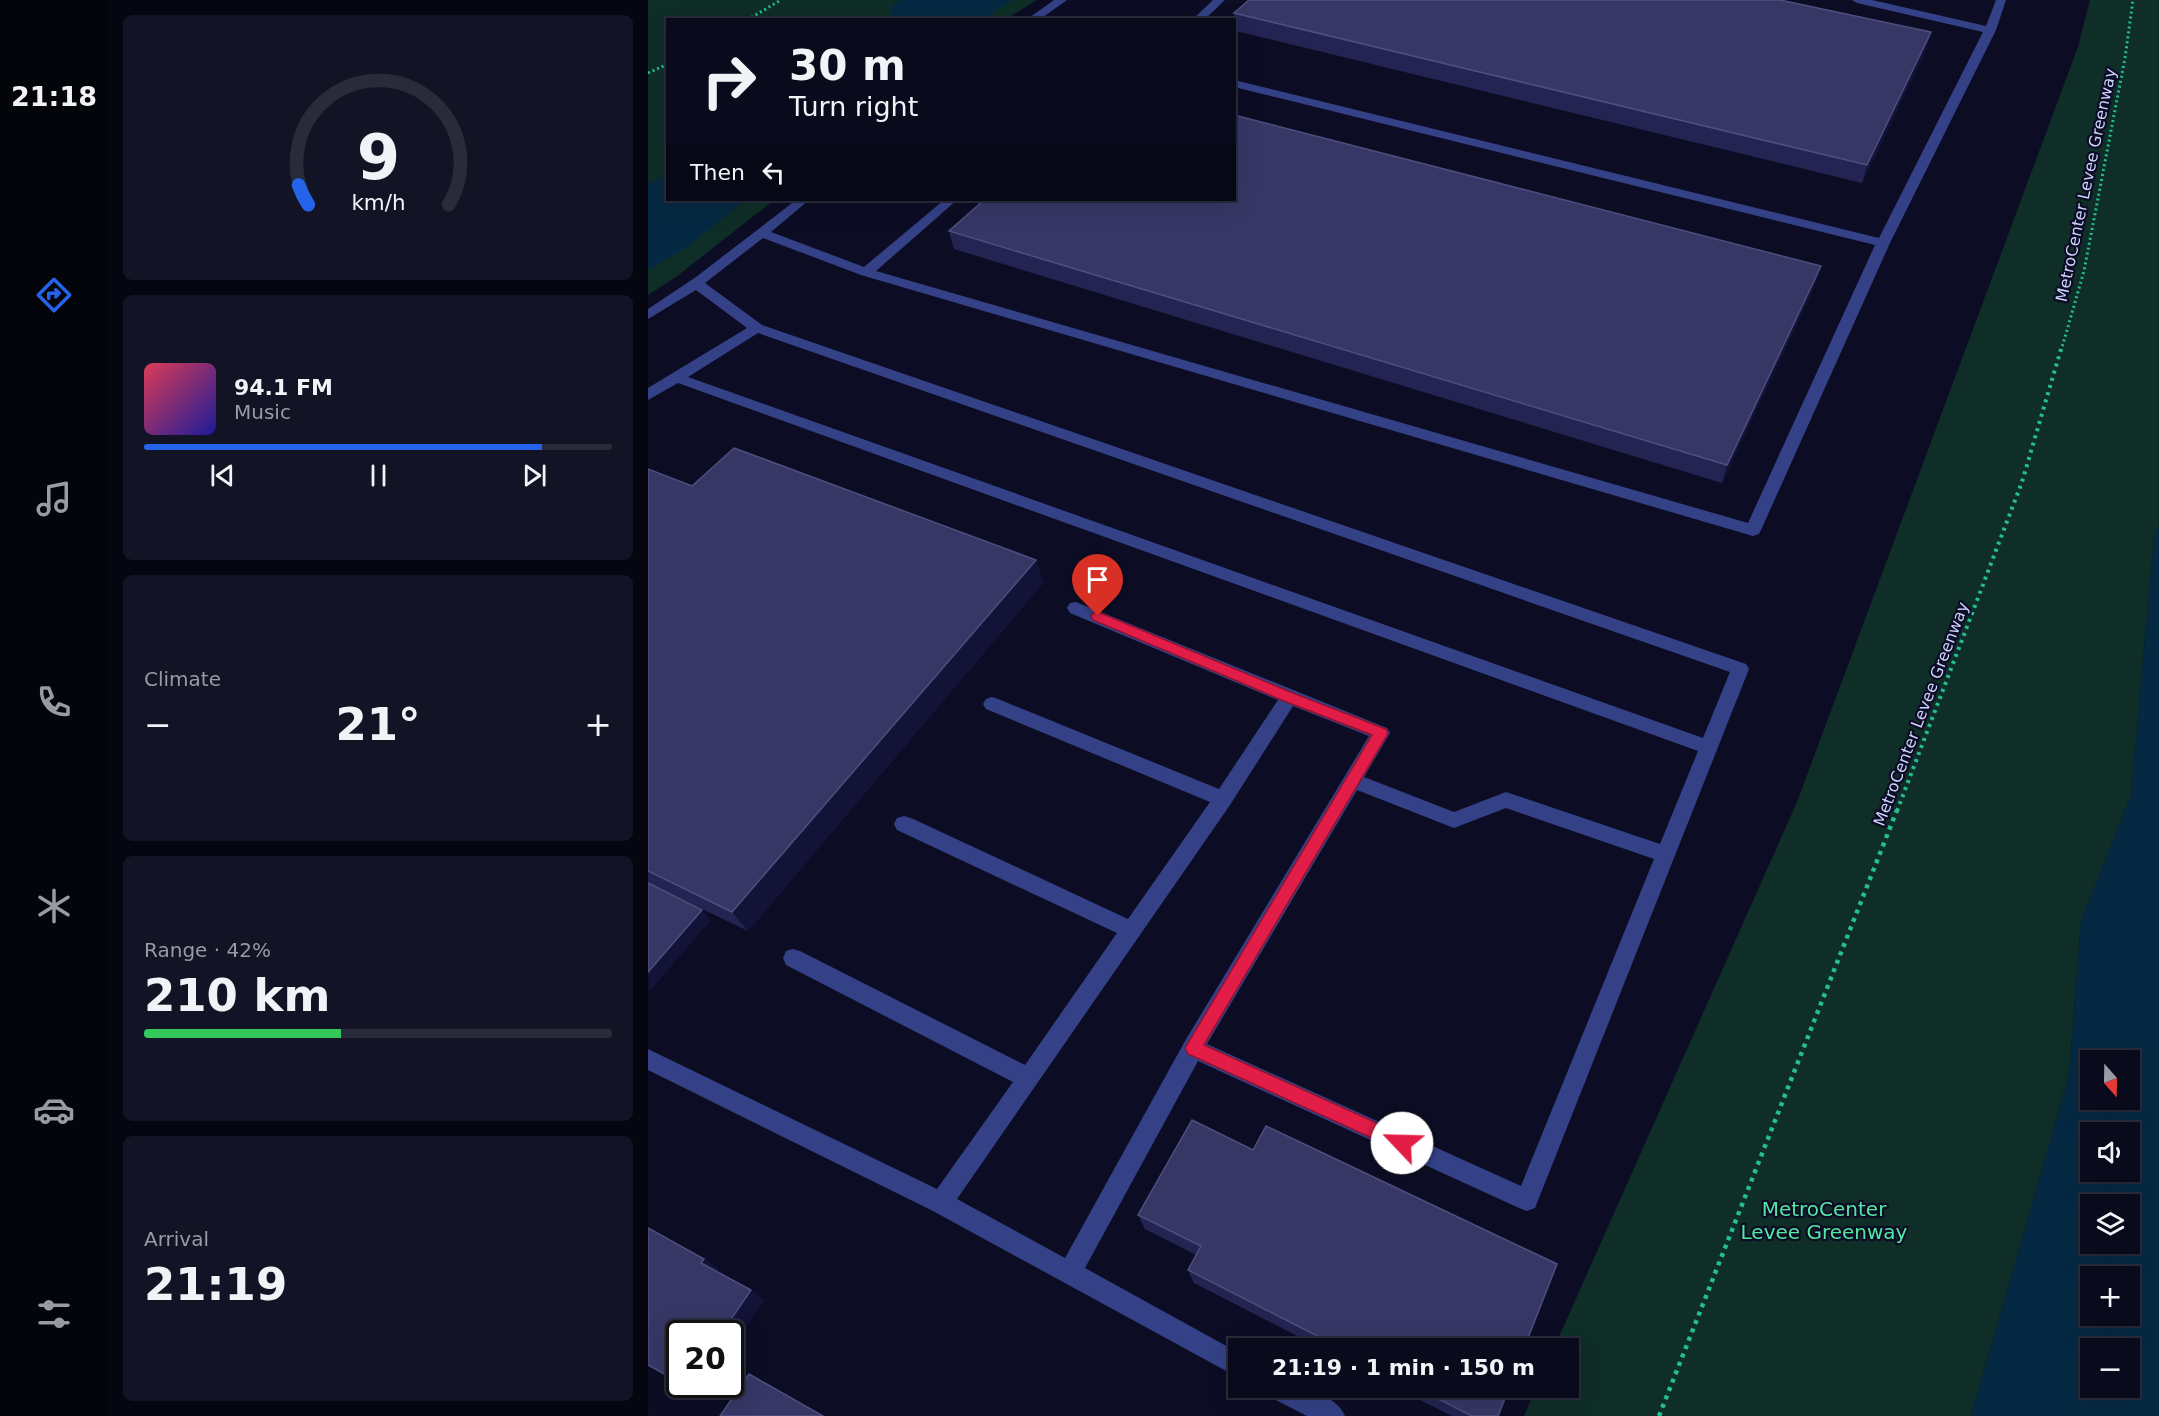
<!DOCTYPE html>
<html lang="en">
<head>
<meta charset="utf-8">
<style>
	:root { --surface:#090a1b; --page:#121324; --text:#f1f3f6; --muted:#999aa3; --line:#292b3a; --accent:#2563eb }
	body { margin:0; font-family:"DejaVu Sans",sans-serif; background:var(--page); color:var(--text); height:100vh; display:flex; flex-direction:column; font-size:22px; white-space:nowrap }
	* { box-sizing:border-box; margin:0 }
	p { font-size:20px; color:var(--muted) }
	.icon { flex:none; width:33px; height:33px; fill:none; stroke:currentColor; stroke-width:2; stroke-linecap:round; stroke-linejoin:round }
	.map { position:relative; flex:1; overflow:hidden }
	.panel { display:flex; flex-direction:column; gap:15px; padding:15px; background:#05060f; width:540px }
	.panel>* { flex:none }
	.banner { position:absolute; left:18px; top:18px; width:570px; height:183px; border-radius:0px; box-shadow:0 6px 24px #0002,0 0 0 2px var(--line); background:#090a1b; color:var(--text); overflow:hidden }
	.needle { width:39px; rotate:160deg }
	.controls { position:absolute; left:1432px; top:1050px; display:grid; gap:12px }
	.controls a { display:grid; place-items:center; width:60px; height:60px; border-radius:0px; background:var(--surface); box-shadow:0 6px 24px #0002,0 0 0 2px var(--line); font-size:30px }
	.speed { position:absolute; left:18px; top:1320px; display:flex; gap:12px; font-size:30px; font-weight:700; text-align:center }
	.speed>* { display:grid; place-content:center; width:78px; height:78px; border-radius:50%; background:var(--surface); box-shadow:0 6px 24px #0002,0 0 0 2px var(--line); line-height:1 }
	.speed .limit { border:3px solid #111; border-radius:9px; background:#fff; color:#111 }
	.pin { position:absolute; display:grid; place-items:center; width:51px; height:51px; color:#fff; margin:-62px -26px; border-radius:50% 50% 50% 0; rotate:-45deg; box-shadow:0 0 6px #0007 }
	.pin .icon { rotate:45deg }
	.me { position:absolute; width:66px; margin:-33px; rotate:294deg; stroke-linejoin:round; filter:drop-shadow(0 0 4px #0008) }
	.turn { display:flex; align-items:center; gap:21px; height:126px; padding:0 24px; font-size:27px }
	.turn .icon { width:78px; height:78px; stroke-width:2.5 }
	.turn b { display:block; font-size:42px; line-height:51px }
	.then { display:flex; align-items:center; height:57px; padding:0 24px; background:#0003; gap:12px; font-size:22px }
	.big { font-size:45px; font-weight:600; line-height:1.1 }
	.panel .tile { flex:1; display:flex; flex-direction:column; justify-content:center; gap:9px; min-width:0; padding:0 21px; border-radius:9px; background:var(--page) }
	.panel .dial { align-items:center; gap:0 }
	.dial svg { height:156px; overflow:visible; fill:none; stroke:var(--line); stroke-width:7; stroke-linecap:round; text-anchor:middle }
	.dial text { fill:var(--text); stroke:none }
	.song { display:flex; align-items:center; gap:18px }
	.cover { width:72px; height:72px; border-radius:9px; background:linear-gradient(135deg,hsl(350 70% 55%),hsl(240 70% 35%)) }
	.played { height:6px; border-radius:3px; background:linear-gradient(90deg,var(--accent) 85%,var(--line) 85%) }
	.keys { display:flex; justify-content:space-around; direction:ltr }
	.heat { display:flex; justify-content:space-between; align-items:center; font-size:33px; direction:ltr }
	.charge { height:9px; border-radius:4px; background:linear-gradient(90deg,#34c759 42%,var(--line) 0) }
	.trip { position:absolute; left:580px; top:1338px; width:351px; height:60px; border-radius:0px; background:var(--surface); box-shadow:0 6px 24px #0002,0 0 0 2px var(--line); font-weight:600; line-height:60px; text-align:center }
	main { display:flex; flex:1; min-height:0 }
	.tab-bar { display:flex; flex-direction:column; width:108px; justify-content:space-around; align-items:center; background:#04040b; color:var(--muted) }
	.tab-bar .icon { width:42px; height:42px }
	.tab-bar .selected { color:var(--accent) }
	.tab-bar b { font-size:27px; color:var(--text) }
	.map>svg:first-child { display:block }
	.green { fill:#0f2e27 }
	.water { fill:#062943; fill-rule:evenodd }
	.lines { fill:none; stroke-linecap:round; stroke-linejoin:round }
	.path-far2 { stroke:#25bd95; stroke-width:3; stroke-dasharray:2 3; stroke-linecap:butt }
	.path-far1 { stroke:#25bd95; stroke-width:4; stroke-dasharray:3 4.5; stroke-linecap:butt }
	.path { stroke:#25bd95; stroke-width:4.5; stroke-dasharray:4 5; stroke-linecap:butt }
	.minor { fill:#344186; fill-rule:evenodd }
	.wall { fill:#242453 }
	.shaded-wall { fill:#131338 }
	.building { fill:#363765; stroke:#4e4f7e; stroke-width:1.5 }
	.route { fill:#e11d48; stroke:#92132f; stroke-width:1.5 }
	.labels { text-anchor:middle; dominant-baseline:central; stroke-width:4.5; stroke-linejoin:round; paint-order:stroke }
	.street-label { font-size:16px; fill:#cfd3ff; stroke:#0c0d24 }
	.near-park-label { font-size:20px; fill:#52e8a4; stroke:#0c0d24 }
</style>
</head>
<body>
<main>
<nav class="tab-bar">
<b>21:18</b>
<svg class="icon selected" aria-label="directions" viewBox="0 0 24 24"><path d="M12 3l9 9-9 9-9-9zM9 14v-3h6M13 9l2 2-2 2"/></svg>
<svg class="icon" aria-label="music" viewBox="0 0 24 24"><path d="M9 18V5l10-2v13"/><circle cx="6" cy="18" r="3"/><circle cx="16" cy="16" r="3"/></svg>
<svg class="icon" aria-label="phone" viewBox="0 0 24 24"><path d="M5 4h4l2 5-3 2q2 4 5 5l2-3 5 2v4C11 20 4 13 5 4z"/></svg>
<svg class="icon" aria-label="climate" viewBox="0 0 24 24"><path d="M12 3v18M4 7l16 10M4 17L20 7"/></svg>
<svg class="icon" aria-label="car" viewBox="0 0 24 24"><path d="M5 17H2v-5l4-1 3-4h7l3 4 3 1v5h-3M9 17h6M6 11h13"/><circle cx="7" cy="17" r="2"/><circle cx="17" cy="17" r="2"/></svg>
<svg class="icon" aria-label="filters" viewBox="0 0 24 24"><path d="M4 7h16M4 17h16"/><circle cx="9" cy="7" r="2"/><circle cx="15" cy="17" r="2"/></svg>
</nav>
<section class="panel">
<div class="tile dial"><svg viewBox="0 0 100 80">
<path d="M14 69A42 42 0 1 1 86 69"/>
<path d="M14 69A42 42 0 0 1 9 59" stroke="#2563eb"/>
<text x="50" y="56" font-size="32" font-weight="700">9</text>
<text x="50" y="72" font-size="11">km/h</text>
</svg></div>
<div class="tile">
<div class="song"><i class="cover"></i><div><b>94.1 FM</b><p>Music</p></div></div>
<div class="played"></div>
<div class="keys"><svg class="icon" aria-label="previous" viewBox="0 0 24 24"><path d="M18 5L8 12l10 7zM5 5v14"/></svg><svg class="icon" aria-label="pause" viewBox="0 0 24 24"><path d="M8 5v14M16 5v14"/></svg><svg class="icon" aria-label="next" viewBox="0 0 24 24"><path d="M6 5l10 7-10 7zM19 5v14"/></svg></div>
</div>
<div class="tile"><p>Climate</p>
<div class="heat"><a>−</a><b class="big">21°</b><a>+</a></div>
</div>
<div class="tile"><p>Range · 42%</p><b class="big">210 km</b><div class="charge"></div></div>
<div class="tile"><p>Arrival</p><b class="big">21:19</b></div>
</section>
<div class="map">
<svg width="1511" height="1416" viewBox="0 0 1511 1416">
	<rect width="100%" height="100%" fill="#0c0d24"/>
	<!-- green -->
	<path class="green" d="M0 0H389L358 19 20 20V200H126L28 277 0 295Z
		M1442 0H1511V526L1506 539 1483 795 1433 922 1421 1076 1323 1416H876L888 1388H921V1348H906L1149 802 1430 47Z"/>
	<!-- water -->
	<path class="water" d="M252 0H364L335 19H241L245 6Z
		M19 175 20 200H97L39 247 0 270V184Z
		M1511 526V1416H1323L1421 1076 1433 922 1483 795 1506 539ZM1443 1060H1482V1100H1443ZM1443 1132H1482V1172H1443ZM1443 1204H1482V1244H1443ZM1443 1276H1482V1316H1443ZM1443 1348H1482V1388H1443Z"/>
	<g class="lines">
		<!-- path-far2 -->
		<path class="path-far2" d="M99 20 133 0
			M0 73 20 64
			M1413 351 1436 271 1477 58 1485 0"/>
		<!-- path-far1 -->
		<path class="path-far1" d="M1249 811 1374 482 1413 349"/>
		<!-- path -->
		<path class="path" d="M1011 1416 1249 810"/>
		<!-- minor -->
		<path class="minor" d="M406 0H419L391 20H378Z
			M565 0H577L556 20H544Z
			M1204 0H1224L1338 26 1348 0H1358L1348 30 1242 243 1113 530 1111 534 1105 536 213 275 115 238 57 283 114 325 1098 664 1101 669 887 1208 879 1211 871 1208 550 1061 437 1268 591 1353V1378L285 1211 0 1070V1049L289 1189 365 1082 138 965 135 958 138 951 145 949 152 951 377 1065 469 933 249 830 246 824 249 818 256 816 263 818 480 919 562 802 338 709 335 704 338 699 344 697 350 699 571 789 630 700 422 613 419 608 422 603 428 602 739 728 742 733 716 777 806 812 858 792 1012 844 1050 751 30 383 0 400V388L99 328 48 290 0 319V309L48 277 148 200H161L123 232 216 267 296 200H309L228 271 1100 523 1227 245 586 87V80L1231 238 1335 32 1209 3ZM110 333 1082 672 1055 738 40 377ZM645 706 721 736 537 1041 417 1258 309 1199 582 805ZM709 790 806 828 858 808 1006 859 873 1186 559 1044Z
			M619 1388C643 1385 686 1390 697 1416H659L622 1397Z"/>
	</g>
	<!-- wall -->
	<path class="wall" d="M586 13 1283 32 1278 50 1214 183 588 31Z
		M301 231 1167 285 1074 483 306 249Z
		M0 469 44 486 388 560 395 583 100 931 0 883Z
		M605 1150 909 1264 877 1348H673L546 1283 540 1270 548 1255 497 1229 490 1215Z
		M748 1388H862L851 1416H804Z"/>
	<!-- shaded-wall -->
	<path class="shaded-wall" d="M1283 32 1278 50 1214 183 1219 165Z
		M1173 266 1167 285 1074 483 1079 465Z
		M388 560 395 583 100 931 84 912Z
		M54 910 63 920 1 992 0 972Z
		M56 1259 71 1269 68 1274 53 1263Z
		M909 1264 877 1348H876Z
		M103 1290 117 1300 82 1350V1334H73Z
		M37 1384H59L52 1394 36 1386Z
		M861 1388H862L851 1416H850Z"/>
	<!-- building -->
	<path class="building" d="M601 0H1132L1283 32 1219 165 586 13Z
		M586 115 1173 266 1079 465 301 231 336 200H586Z
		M86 448 388 560 84 912 0 871V469L44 486Z
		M0 883 54 910 0 972Z
		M544 1120 605 1150 618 1126 909 1264 876 1348H693L540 1270 553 1246 490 1215Z
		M0 1228 56 1259 53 1263 103 1290 73 1334H32V1383L0 1365Z
		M101 1374 175 1416H72Z
		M769 1388H861L850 1416H824Z"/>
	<!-- route -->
	<path class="route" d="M450 612 645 693 738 729 740 733 738 737 556 1045 760 1137 762 1143 760 1149 754 1151 748 1149 540 1054 537 1048 724 735 636 701 445 620 443 616 445 613Z"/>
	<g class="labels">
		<!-- street labels -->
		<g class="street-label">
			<text transform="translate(1438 185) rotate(-78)">MetroCenter Levee Greenway</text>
			<text transform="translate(1273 714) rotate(-69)">MetroCenter Levee Greenway</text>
		</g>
		<!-- near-park labels -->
		<g class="near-park-label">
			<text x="1176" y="1209">MetroCenter<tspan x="1176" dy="23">Levee Greenway</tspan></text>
		</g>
	</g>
</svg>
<div class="controls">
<a><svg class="needle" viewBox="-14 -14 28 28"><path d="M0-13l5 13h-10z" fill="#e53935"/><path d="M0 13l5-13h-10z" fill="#999aa3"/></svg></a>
<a><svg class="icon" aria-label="sound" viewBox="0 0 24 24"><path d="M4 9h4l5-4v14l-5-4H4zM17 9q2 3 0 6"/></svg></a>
<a><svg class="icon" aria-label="layers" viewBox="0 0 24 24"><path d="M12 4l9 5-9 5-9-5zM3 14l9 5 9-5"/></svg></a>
<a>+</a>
<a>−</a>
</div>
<div class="speed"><div class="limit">20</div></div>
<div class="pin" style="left:450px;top:616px;background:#d93025"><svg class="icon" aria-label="arrive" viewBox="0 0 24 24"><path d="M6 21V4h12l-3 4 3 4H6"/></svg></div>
<svg class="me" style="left:754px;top:1143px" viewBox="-20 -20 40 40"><circle r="19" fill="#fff"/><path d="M0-13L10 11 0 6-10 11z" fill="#e11d48"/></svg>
<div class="trip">21:19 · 1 min · 150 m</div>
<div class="banner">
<div class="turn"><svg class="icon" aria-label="right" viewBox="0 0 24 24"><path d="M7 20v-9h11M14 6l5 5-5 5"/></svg><div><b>30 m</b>Turn right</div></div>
<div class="then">Then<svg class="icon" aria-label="left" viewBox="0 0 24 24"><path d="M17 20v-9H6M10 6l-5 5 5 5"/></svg></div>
</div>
</div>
</main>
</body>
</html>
